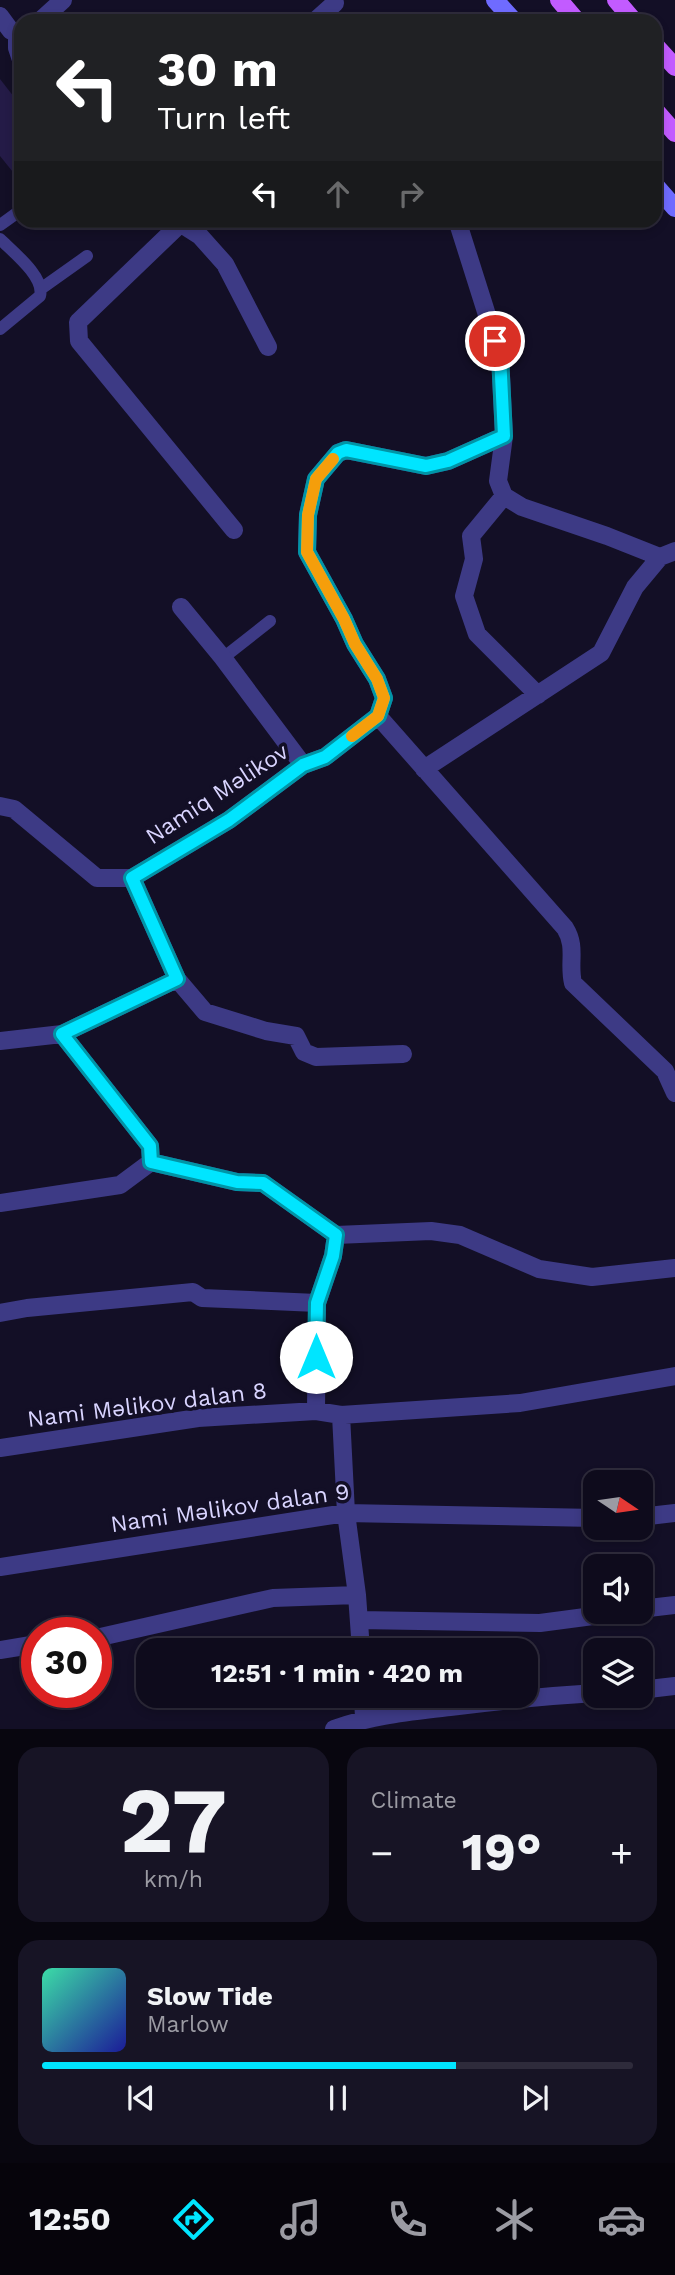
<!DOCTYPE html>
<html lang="en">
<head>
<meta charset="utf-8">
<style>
	:root { --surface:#0e0b1c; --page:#171425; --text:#f1f3f6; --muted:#9b9ba3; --line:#2e2b3b; --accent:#00e5ff }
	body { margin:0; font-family:"Work Sans",sans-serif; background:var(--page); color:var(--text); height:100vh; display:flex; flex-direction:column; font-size:26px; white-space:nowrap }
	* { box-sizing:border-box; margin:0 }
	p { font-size:23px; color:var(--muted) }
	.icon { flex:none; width:38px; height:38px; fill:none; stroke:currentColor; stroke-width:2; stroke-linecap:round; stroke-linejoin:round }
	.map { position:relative; height:1729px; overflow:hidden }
	.drawer { display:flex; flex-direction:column; gap:18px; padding:18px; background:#08060f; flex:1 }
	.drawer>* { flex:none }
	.banner { position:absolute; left:14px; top:14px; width:648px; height:214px; border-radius:21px; box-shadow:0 4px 10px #0003,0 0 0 2px var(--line); background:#202124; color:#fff; overflow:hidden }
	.needle { width:46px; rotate:103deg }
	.tools { position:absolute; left:583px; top:1470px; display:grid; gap:14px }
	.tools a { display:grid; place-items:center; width:70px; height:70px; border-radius:14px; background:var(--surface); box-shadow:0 4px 10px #0003,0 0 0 2px var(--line); font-size:35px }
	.speed { position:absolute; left:21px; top:1617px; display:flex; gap:14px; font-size:35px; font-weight:700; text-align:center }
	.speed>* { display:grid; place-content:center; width:91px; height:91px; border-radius:50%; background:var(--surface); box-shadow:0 4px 10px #0003,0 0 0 2px var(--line); line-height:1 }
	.speed .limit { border:10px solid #d22; background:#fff; color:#111 }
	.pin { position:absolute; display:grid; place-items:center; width:60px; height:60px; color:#fff; margin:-30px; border:4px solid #fff; border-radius:50%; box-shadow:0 2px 7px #0007 }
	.me { position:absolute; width:77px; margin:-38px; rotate:0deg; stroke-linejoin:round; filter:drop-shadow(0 0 5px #0008) }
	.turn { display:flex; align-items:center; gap:24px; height:147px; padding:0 28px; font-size:32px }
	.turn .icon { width:91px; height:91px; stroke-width:2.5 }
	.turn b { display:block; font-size:49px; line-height:60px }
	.lanes { display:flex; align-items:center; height:66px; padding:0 28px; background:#0003; justify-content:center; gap:35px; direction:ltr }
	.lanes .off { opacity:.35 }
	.big { font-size:52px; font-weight:700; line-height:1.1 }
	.drawer .tile { flex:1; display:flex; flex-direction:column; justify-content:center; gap:10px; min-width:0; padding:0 24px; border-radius:21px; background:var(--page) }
	.drawer .dial { align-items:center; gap:0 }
	.dial b { font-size:91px; line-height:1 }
	.song { display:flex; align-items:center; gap:21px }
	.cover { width:84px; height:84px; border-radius:10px; background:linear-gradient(135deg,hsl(160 70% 55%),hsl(240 70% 35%)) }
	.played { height:7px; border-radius:4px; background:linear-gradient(90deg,var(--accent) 70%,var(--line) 70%) }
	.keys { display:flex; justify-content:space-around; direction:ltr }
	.heat { display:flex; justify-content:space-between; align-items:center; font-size:38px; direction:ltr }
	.drawer .tiles { flex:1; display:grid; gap:18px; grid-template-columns:1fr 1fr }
	.tile:last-child { grid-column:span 2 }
	.trip { position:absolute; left:136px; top:1638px; width:402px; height:70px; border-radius:21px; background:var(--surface); box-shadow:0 4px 10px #0003,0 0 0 2px var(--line); font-weight:700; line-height:70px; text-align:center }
	.menu { display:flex; height:112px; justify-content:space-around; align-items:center; background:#06040b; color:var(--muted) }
	.menu .icon { width:49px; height:49px }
	.menu .selected { color:var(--accent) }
	.menu b { font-size:32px; color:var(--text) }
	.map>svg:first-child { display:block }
	.building { fill:#241b47 }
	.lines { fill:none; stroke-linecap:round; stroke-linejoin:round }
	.lane { stroke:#3d3a85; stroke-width:12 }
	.street { stroke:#3d3a85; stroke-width:18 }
	.secondary { stroke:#6f6bff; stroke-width:18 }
	.primary { stroke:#c25bff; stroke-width:18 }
	.route-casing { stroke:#0095a6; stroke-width:18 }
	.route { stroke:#00e5ff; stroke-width:12 }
	.slow { stroke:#f59e0b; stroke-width:12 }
	.labels { text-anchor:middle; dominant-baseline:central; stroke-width:7; stroke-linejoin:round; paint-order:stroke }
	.street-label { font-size:23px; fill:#d9d4ff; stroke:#130f26 }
</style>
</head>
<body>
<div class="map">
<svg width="675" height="1729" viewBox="0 0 675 1729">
	<rect width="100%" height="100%" fill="#130f26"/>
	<!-- building -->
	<path class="building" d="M0 79 21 106V182L0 156Z"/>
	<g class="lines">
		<!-- lane -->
		<path class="lane" d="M0 225 21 210
			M0 239C13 252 45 277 40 296L0 329
			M42 288 87 256
			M223 658 270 621"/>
		<!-- street -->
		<path class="street" d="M0 16 11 31 21 34
			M40 21 63 0
			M315 21 335 3
			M17 35V48L21 60
			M175 220 200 236 225 264 268 347
			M457 220 500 356 504 436 498 481 504 496 522 507 607 536 660 557 675 551
			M180 224 78 322 79 341 234 530
			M504 496 471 536 474 559 464 596 477 634 538 695
			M181 607 223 658 303 765
			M378 716 384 698 377 679 355 644 344 619 307 552 308 515 316 479 338 453 346 450 426 466 448 461 504 436
			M424 769 601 653 635 587 660 557
			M0 806 14 809 97 878H132
			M177 979 205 1012 266 1031 296 1036 304 1052 316 1057 403 1054
			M62 1034 150 1146 151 1162 237 1182 263 1183 336 1235 333 1256 317 1303 316 1411
			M0 1041 62 1034 177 979 132 878 229 820 303 765 325 757 378 716 565 928C577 947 568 963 573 983L665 1071 675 1093
			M0 1203 120 1185 151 1162
			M336 1235 431 1231 460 1235 539 1269 592 1277 675 1268
			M0 1313 27 1308 193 1292 202 1298 317 1303
			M341 1415 346 1513 357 1595 361 1650
			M0 1448 198 1418 316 1411 341 1415 520 1403 675 1376
			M640 1517 675 1513
			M0 1567 346 1513 595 1518
			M640 1609 675 1605
			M359 1620 540 1623 623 1612
			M96 1638 273 1598 357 1595
			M0 1650 37 1644
			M640 1690 675 1686
			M363 1696 364 1718
			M334 1729C373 1715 410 1712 450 1707 498 1701 546 1696 595 1693"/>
		<!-- secondary -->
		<path class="secondary" d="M495 0 514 21
			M654 184 675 208"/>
		<!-- primary -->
		<path class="primary" d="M559 0 577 21
			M616 0 634 21
			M654 44 675 67
			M654 109 675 133"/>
	</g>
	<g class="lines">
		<!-- route casing -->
		<g class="route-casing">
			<path id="route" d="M316 1357 317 1303 333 1256 336 1235 263 1183 237 1182 151 1162 150 1146 62 1034 177 979 132 878 229 820 303 765 325 757 378 716 384 698 377 679 355 644 344 619 307 552 308 515 316 479 338 453 346 450 426 466 448 461 504 436 500 356 495 341"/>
		</g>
		<!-- route -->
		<use href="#route" class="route"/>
		<!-- slow -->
		<path class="slow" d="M333 459 316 479 308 515 307 552 344 619 355 644 377 679 384 698 378 716 352 736"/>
	</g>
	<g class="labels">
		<!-- street labels -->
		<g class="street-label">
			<text transform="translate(217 794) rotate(-33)">Namiq Məlikov</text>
			<text transform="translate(147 1405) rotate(-7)">Nami Məlikov dalan 8</text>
			<text transform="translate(230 1508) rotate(-8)">Nami Məlikov dalan 9</text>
		</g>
	</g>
</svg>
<div class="tools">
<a><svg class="needle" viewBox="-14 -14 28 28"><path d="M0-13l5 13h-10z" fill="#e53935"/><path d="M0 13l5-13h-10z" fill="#9b9ba3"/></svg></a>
<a><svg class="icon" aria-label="sound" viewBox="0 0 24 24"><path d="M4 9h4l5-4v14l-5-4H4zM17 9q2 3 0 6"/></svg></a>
<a><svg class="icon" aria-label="layers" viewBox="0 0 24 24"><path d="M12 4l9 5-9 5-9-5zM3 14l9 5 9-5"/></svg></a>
</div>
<div class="speed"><div class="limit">30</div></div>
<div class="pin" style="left:495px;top:341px;background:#d93025"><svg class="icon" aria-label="arrive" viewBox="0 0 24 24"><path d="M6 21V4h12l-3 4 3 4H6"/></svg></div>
<svg class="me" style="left:316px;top:1357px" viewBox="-20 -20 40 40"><circle r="19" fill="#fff"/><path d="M0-13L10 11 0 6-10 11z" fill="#00e5ff"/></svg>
<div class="trip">12:51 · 1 min · 420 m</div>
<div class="banner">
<div class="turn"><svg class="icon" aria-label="left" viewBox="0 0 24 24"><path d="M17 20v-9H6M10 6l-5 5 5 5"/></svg><div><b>30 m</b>Turn left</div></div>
<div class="lanes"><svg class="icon" aria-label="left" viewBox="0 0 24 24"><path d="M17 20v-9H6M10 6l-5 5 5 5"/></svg><svg class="icon off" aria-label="ahead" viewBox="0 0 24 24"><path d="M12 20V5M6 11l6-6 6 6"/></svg><svg class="icon off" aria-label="right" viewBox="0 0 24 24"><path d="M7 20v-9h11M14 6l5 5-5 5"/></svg></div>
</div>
</div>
<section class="drawer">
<div class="tiles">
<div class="tile dial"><b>27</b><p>km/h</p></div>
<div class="tile"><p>Climate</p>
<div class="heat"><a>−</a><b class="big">19°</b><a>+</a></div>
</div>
<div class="tile">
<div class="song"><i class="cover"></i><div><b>Slow Tide</b><p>Marlow</p></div></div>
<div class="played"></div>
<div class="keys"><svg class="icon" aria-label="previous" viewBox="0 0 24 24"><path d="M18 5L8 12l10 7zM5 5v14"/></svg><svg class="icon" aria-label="pause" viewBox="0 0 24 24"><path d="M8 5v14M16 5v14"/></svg><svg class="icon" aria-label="next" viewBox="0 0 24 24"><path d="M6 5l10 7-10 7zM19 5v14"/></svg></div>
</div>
</div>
</section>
<nav class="menu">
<b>12:50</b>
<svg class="icon selected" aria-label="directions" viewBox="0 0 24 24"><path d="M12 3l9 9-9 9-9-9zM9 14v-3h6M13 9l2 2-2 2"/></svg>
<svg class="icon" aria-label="music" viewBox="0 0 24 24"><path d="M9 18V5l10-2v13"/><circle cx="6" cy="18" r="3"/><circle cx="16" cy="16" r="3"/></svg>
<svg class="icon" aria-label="phone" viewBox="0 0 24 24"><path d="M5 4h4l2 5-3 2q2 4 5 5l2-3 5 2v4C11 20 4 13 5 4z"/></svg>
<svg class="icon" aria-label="climate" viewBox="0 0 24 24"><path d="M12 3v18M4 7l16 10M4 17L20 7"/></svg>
<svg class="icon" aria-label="car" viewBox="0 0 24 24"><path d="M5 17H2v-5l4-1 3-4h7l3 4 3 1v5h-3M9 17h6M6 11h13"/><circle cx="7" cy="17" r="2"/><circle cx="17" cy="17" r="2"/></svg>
</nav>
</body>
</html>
